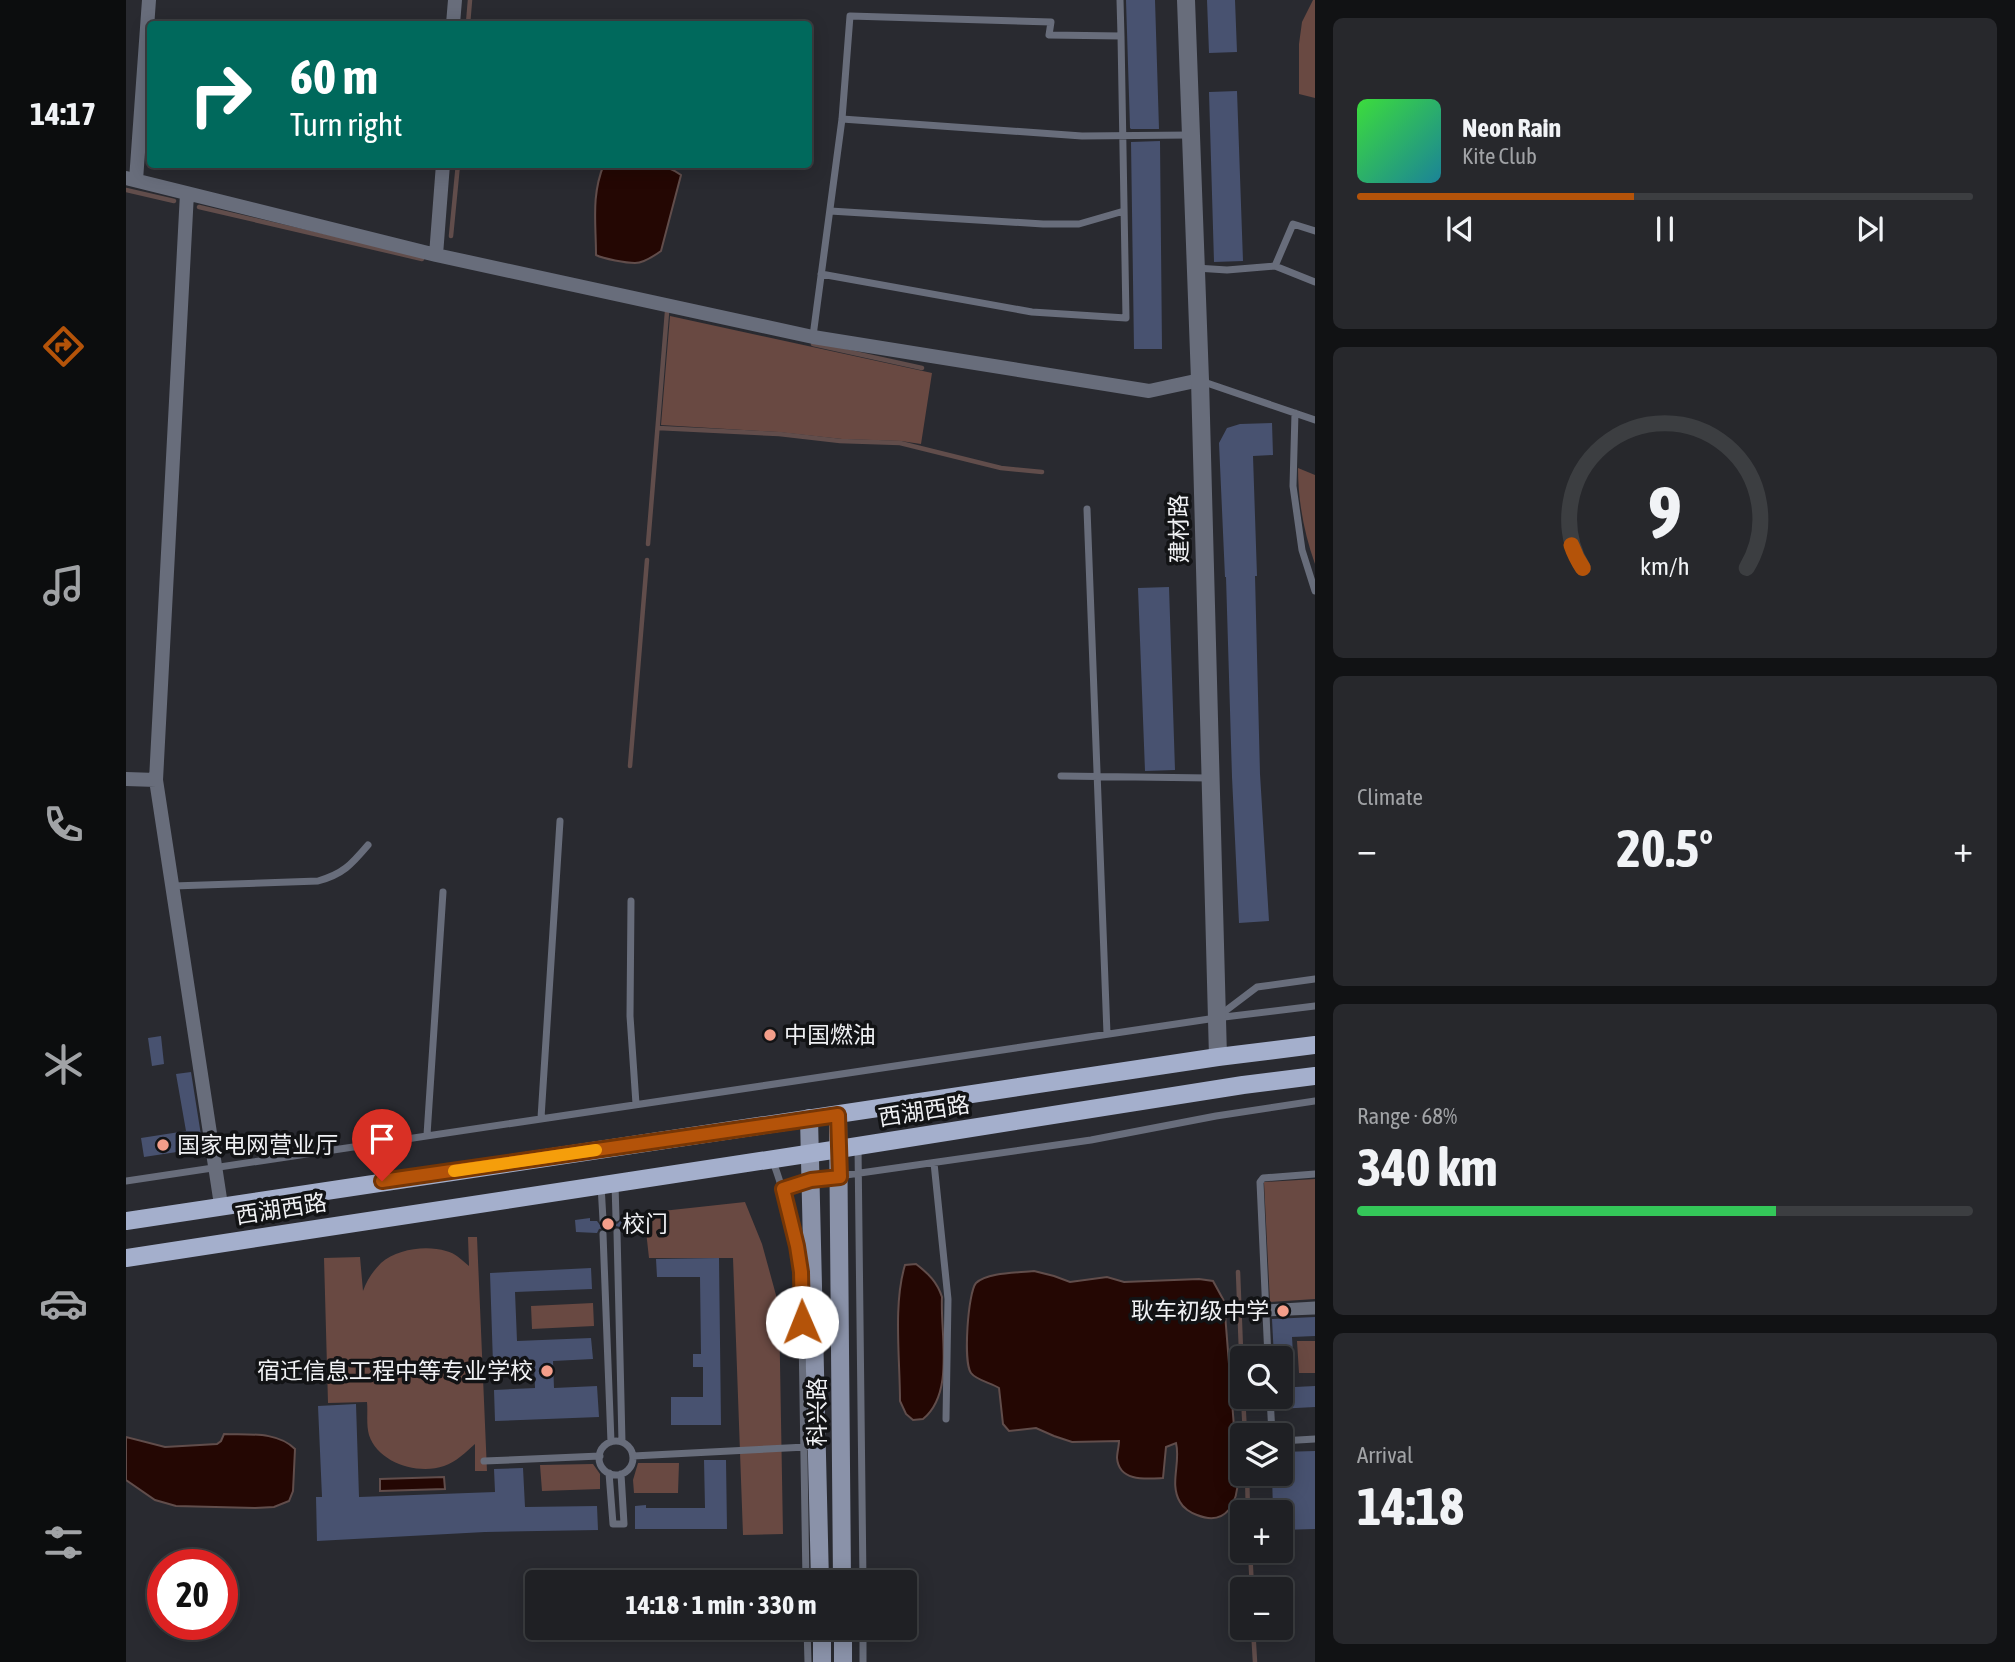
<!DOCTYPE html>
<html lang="en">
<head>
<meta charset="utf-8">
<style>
	:root { --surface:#1f2024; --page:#27282c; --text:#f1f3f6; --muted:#a1a3a6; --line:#3c3e41; --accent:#b45309 }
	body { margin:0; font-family:"Asap Condensed","Noto Sans SC",sans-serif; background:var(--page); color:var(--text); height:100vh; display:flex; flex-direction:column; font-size:26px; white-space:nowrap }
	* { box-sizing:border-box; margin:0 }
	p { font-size:23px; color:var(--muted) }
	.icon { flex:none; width:38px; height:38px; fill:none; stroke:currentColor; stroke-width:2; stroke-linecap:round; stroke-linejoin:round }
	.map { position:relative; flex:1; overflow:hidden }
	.side { display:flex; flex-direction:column; gap:18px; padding:18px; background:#111214; width:700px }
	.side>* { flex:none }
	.top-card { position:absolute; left:21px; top:21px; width:665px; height:147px; border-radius:7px; box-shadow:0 4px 18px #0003,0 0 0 2px var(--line); background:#00695c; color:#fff; overflow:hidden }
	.controls { position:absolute; left:1104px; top:1346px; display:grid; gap:14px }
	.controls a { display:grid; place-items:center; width:63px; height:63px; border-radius:7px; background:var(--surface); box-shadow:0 4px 18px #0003,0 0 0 2px var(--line); font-size:35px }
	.speed { position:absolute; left:21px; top:1549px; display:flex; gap:14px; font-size:35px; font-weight:700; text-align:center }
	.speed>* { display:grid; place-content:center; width:91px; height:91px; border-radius:50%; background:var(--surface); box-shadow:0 4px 18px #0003,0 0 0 2px var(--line); line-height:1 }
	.speed .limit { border:10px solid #d22; background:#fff; color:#111 }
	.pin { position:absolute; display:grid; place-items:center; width:60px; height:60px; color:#fff; margin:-72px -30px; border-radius:50% 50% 50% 0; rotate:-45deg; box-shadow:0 0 7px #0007 }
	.pin .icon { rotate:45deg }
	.me { position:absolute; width:77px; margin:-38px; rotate:359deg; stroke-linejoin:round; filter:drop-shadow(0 0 5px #0008) }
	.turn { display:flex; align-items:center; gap:24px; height:147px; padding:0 28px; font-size:32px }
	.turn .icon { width:91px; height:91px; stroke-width:2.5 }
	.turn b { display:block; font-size:49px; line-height:60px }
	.big { font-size:52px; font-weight:700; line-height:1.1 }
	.side .widget { flex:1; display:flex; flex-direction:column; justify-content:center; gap:10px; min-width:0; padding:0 24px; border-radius:10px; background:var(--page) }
	.side .dial { align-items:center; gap:0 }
	.dial svg { height:182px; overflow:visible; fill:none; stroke:var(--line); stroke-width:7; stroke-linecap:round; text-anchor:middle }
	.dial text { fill:var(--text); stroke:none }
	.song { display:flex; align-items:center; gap:21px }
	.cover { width:84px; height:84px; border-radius:10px; background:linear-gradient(135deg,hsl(120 70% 55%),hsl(190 70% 35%)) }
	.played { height:7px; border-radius:4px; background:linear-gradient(90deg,var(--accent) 45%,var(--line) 45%) }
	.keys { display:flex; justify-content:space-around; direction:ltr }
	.heat { display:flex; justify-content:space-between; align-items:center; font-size:38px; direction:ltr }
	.charge { height:10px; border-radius:5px; background:linear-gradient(90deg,#34c759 68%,var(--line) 0) }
	.trip { position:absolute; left:399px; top:1570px; width:392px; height:70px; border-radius:7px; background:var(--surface); box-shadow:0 4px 18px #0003,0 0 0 2px var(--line); font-weight:700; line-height:70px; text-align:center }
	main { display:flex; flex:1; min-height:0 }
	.tabs { display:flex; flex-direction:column; width:126px; justify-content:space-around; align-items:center; background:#0c0d0e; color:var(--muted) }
	.tabs .icon { width:49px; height:49px }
	.tabs .selected { color:var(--accent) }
	.tabs b { font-size:32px; color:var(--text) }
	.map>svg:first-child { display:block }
	.green { fill:#694942 }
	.water { fill:#240703; stroke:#614d4b; stroke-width:2 }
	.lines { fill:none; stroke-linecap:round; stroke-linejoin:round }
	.stream { stroke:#614d4b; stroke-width:4.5 }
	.building { fill:#485270 }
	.service { stroke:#686d7b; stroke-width:7 }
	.minor { stroke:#686d7b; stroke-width:14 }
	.tertiary { stroke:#686d7b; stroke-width:18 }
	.secondary { stroke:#8a92a9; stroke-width:18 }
	.primary { stroke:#a4afcc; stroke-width:18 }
	.route-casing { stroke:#753606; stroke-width:18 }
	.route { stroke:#b45309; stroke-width:12 }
	.slow { stroke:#f59e0b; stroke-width:12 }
	.poi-dot { fill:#f49e8a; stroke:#121315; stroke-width:2.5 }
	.labels { text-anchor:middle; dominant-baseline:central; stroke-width:7; stroke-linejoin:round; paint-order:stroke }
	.street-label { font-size:23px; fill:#f0f1f4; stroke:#121315 }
	.poi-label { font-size:23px; fill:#f0f1f4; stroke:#121315; text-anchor:start }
</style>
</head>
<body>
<main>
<nav class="tabs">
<b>14:17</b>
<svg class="icon selected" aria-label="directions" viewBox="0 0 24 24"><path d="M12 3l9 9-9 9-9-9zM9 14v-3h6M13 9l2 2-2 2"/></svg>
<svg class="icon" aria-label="music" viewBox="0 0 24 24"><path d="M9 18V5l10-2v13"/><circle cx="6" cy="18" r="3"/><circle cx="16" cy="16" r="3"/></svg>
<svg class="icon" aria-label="phone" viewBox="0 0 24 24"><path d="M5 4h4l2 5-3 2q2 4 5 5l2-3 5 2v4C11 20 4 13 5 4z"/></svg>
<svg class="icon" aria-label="climate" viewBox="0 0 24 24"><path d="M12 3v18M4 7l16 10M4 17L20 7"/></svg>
<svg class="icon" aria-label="car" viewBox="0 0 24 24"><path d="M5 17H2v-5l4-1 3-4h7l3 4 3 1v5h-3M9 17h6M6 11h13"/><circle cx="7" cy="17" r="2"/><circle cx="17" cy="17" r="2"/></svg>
<svg class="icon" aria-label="filters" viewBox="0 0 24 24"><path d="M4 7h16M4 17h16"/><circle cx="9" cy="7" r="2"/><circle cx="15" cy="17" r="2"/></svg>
</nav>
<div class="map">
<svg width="1189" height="1662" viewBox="0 0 1189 1662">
	<rect width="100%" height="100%" fill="#292a30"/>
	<!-- green -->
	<path class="green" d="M1187 0H1189V98L1173 94V44L1176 22Z
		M544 316 806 373 795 444 775 441 716 439 652 432 535 425Z
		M1172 468 1189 475V564C1178 533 1172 501 1172 468Z
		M1189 1179V1299L1144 1302 1138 1182Z
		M619 1202 636 1244 653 1306 657 1534 617 1535 607 1258H523L518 1213Z
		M342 1237H351L361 1471H349V1444C340 1452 330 1462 318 1466 292 1475 252 1463 243 1435 240 1425 242 1412 241 1402L202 1403 198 1258 234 1257 237 1291C241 1280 247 1271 255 1263 271 1249 300 1245 320 1251 329 1253 336 1260 343 1266Z
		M467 1303 468 1326 406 1329 405 1306Z
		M1189 1341V1373H1173L1171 1341Z
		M512 1463H553L552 1493H508L507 1480Z
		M467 1464 474 1474V1489L416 1491 414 1465Z"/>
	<!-- water -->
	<path class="water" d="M478 164C503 164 535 159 555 175L535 251C528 256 518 263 509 263 500 263 478 259 470 255 470 222 465 196 478 164Z
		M790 1264C803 1274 811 1282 816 1297 814 1334 829 1393 797 1419L787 1420 780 1414 774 1401C774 1359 767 1304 779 1265Z
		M908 1271 928 1276 944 1282 981 1277 998 1282 1073 1279 1087 1281 1098 1301 1112 1477C1112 1502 1101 1527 1071 1515 1065 1513 1057 1508 1054 1502 1043 1484 1055 1462 1050 1443L1040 1447 1037 1478C1020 1479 993 1482 991 1458 991 1453 993 1446 993 1441L946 1442 928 1436 910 1428 883 1431 877 1424 873 1388C865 1383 850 1380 845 1373 837 1362 842 1292 850 1283 862 1272 892 1273 908 1271Z
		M98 1434C122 1435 151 1431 169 1449L167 1491 163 1501 148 1507 129 1508 50 1506 29 1500 0 1480V1437L39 1447 91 1444 95 1441Z
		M318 1477 319 1489 254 1491V1479Z"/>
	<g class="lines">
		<!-- stream -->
		<path class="stream" d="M342 24 344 0
			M0 190 48 201
			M73 207 296 259
			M325 236 332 164
			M687 344 796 368
			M532 428 653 434 714 441 774 443 875 468 916 472
			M522 544 541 312
			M504 766 521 560
			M1112 1272 1116 1377
			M1117 1396 1119 1435
			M1121 1474 1122 1512
			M1124 1550 1126 1589
			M1127 1628 1129 1662"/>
	</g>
	<!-- building -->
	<path class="building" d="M1000 0H1029L1033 129H1005L1004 128Z
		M1081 0H1109L1111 52 1083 53Z
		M1111 91 1117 261 1088 262 1083 92Z
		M1034 141 1036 349H1008L1005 142Z
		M1146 423 1147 455 1127 456 1131 576H1129L1134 774 1143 921 1113 923 1106 777 1100 577H1099L1093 443 1101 428 1114 424Z
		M1043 587 1049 770 1019 771 1012 588Z
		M35 1036 38 1064 26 1066 22 1038Z
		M65 1072 77 1148 18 1157 15 1138 60 1131 50 1074Z
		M514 1213 515 1226 503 1227 504 1230H497L494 1227 490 1226 485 1231 477 1228 473 1229 471 1233 450 1232 449 1220 464 1218V1221H471L474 1225 478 1226 482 1223 483 1220 491 1224 496 1219 499 1218V1215Z
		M593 1258 595 1425H545V1397H577V1367H567V1354H575L574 1277H531L530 1259Z
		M465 1268 466 1289 389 1292 391 1341 465 1338 467 1359 427 1361 428 1388 471 1386 473 1417 369 1421 368 1390 409 1388 408 1362 367 1364 364 1273Z
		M1189 1317V1336L1166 1337 1169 1387 1189 1386V1407L1151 1409 1150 1396H1155V1358H1148L1146 1319Z
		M230 1404 233 1497 369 1492 368 1469 397 1468 399 1507 471 1506 472 1530 359 1532 191 1541 190 1497H196L192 1406Z
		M1189 1451V1529L1155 1530V1512H1147L1146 1474H1155V1452Z
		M578 1460H600L601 1529H509V1506L520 1505V1508H579Z"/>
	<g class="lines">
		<!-- service -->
		<path class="service" d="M994 0 995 36
			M716 119 956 136 1064 135
			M704 211 917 224H953L998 211
			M1149 266 1189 282
			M1070 268 1101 270 1149 266 1167 224 1189 231
			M687 336 716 119 724 16 925 22 923 35 995 36 1000 318 906 312 695 274
			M1075 381 1189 420
			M1169 413 1167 486 1176 550 1189 591
			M961 509 981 1034
			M935 776 1084 778
			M47 886 192 881C217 874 225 865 242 845
			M505 901 504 1016 510 1104
			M1094 1015 1131 987 1189 979
			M415 1118 434 821
			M301 1135 317 892
			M732 1146 737 1582
			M646 1159C660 1196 669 1234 675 1272L680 1582
			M808 1163 822 1299 820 1419
			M0 1181 1090 1018 1189 1006
			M489 1184 490 1218
			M475 1185 477 1220
			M657 1190 685 1180 965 1140 1090 1116 1189 1101
			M491 1232 496 1442
			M477 1234 485 1442
			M1140 1308 1189 1305
			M1140 1313 1189 1311
			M1142 1358 1134 1182 1137 1178 1189 1174
			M1144 1396 1146 1435
			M1155 1441 1189 1439
			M473 1458a17 17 0 1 1 34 0a17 17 0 1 1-34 0Z
			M507 1456 680 1447
			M358 1461 474 1456
			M483 1473 487 1524H498L495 1474
			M681 1628 682 1662
			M737 1662V1628"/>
		<!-- minor -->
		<path class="minor" d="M327 24 329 0
			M0 178 310 255 687 337 1023 391 1074 380
			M10 180 23 0
			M61 193 30 780 95 1205
			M310 255 317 164
			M0 779 30 780"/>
		<!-- tertiary -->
		<path class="tertiary" d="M1060 0 1074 380 1092 1057"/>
		<!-- secondary -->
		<path class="secondary" d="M712 1115 716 1582
			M683 1118 694 1582
			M696 1628V1662
			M717 1628V1662"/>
		<!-- primary -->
		<path class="primary" d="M0 1221 1092 1057 1189 1045
			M0 1258 713 1149 1117 1085 1189 1076"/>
	</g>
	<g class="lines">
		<!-- route casing -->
		<g class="route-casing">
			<path id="route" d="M256 1181 712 1115 714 1177 685 1180 657 1189 671 1246 675 1272 676 1322"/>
		</g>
		<!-- route -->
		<use href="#route" class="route"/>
		<!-- slow -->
		<path class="slow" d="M328 1171 470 1150"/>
	</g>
	<!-- markers -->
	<g class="poi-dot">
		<circle cx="644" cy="1035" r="7"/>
		<circle cx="37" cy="1145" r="7"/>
		<circle cx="482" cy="1224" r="7"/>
		<circle cx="1157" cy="1311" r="7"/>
		<circle cx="421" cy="1371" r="7"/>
	</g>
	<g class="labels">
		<!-- street labels -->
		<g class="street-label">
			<text transform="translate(1053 529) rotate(-91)">建材路</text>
			<text transform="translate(798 1111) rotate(-9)">西湖西路</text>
			<text transform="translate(155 1209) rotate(-9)">西湖西路</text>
			<text transform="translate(691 1412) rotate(-90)">科兴路</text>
		</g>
		<!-- poi labels -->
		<g class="poi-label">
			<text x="658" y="1035">中国燃油</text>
			<text x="51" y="1145">国家电网营业厅</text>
			<text x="496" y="1224">校门</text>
			<text x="1143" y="1311" text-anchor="end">耿车初级中学</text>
			<text x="407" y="1371" text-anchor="end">宿迁信息工程中等专业学校</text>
		</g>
	</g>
</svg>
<div class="controls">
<a><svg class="icon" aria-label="search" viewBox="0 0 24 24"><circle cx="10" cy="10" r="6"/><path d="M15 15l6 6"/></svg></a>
<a><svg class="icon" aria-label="layers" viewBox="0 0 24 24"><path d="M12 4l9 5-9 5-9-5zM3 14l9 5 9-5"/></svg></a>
<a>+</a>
<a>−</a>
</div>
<div class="speed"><div class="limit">20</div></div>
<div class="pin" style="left:256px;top:1181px;background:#d93025"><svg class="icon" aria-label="arrive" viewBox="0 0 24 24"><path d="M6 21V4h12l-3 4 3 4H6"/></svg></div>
<svg class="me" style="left:676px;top:1322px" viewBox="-20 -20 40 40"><circle r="19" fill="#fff"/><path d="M0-13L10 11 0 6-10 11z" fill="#b45309"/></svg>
<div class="trip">14:18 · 1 min · 330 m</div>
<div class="top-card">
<div class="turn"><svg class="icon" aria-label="right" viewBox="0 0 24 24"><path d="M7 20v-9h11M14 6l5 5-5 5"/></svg><div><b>60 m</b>Turn right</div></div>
</div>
</div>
<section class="side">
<div class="widget">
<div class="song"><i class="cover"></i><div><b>Neon Rain</b><p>Kite Club</p></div></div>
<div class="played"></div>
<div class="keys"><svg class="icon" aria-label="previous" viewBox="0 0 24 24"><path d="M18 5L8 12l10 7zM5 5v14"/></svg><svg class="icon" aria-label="pause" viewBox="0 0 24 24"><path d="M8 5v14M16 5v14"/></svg><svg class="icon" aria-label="next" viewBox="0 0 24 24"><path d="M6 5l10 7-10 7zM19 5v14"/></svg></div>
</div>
<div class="widget dial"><svg viewBox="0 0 100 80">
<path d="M14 69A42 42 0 1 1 86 69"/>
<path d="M14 69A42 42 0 0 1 9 59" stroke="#b45309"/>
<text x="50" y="56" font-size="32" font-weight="700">9</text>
<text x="50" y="72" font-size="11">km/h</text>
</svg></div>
<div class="widget"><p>Climate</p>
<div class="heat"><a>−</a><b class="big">20.5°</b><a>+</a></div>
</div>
<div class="widget"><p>Range · 68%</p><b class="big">340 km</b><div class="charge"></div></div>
<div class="widget"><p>Arrival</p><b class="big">14:18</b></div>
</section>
</main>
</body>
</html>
